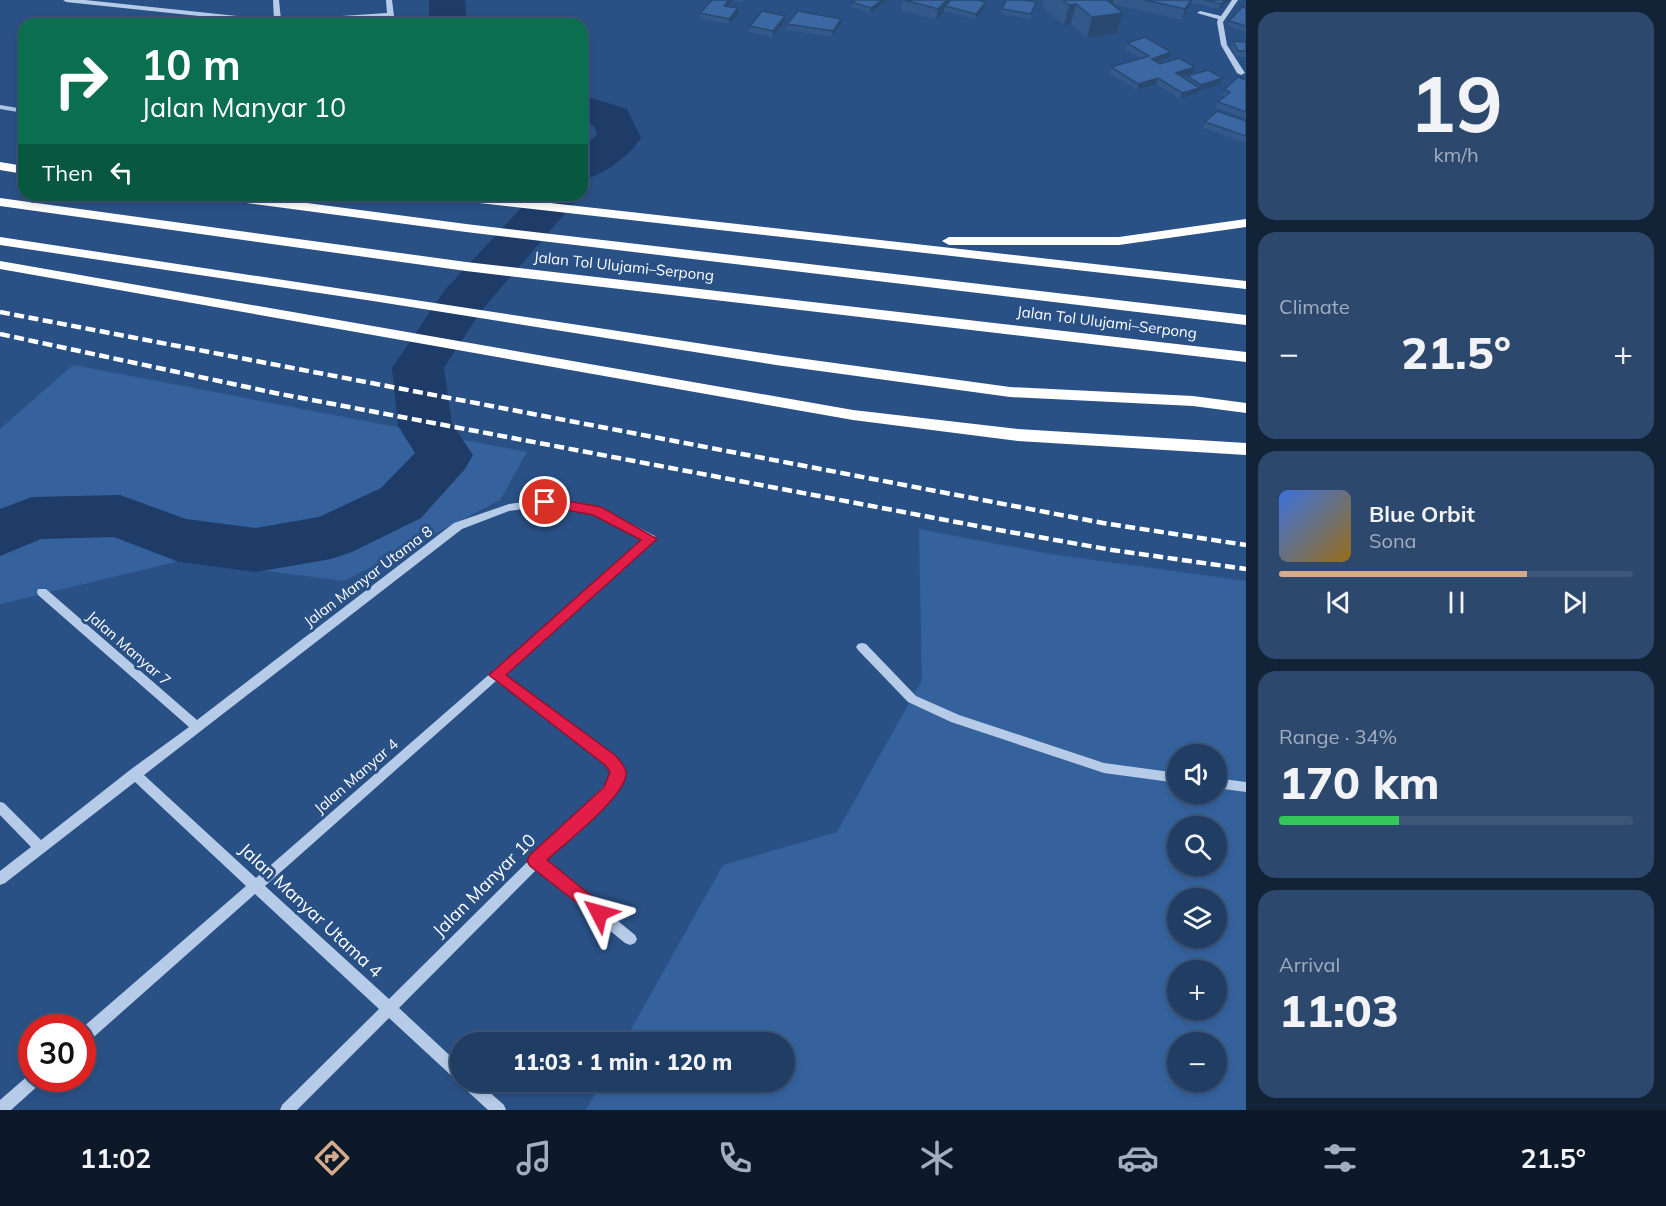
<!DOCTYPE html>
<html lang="en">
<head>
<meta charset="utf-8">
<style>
	:root { --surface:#203d64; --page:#2d486d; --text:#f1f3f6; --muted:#a2aebf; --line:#3d5678; --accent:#d6ab8b }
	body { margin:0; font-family:Mulish,sans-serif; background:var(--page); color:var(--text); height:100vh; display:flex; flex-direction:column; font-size:22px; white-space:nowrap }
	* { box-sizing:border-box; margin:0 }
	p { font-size:20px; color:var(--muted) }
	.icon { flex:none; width:33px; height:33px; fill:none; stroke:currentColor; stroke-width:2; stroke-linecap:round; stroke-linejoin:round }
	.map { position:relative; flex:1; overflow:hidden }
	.sheet { display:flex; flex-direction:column; gap:12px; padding:12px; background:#122237; width:420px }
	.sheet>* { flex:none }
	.guide { position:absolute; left:18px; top:18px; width:570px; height:183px; border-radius:18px; box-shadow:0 3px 9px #0003,0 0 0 2px var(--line); background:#0b6e4f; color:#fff; overflow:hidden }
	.controls { position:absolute; left:1167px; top:744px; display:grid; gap:12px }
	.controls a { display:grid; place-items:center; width:60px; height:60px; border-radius:50%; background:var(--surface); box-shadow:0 3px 9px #0003,0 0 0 2px var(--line); font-size:30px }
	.speed { position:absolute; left:18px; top:1014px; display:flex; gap:12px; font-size:30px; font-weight:700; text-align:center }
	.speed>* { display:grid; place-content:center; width:78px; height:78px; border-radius:50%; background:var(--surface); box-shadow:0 3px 9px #0003,0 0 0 2px var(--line); line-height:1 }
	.speed .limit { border:9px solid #d22; background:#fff; color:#111 }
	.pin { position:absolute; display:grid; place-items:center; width:51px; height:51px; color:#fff; margin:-26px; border:3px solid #fff; border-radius:50%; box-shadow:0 2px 6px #0007 }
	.me { position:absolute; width:66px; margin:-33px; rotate:309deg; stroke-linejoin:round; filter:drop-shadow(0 0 4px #0008) }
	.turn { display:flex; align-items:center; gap:21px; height:126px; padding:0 24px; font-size:27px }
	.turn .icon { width:78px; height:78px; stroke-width:2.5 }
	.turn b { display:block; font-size:42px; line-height:51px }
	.then { display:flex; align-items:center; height:57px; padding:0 24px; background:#0003; gap:12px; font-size:22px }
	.big { font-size:45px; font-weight:800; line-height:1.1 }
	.sheet .card { flex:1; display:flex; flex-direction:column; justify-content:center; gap:9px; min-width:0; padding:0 21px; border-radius:18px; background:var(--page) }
	.sheet .dial { align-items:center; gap:0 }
	.dial b { font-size:78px; line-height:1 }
	.song { display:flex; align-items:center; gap:18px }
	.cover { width:72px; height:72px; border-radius:9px; background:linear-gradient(135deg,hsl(220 70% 55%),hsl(40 70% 35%)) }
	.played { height:6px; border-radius:3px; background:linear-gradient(90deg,var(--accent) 70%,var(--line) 70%) }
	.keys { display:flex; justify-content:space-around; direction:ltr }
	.heat { display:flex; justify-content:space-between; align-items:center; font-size:33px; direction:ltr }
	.charge { height:9px; border-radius:4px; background:linear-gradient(90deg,#34c759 34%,var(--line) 0) }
	.trip { position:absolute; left:450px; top:1032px; width:345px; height:60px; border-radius:30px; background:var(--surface); box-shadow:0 3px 9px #0003,0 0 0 2px var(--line); font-weight:800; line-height:60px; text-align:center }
	.tab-bar { display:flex; height:96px; justify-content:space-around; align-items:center; background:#0d1828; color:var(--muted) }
	.tab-bar .icon { width:42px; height:42px }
	.tab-bar .selected { color:var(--accent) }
	.tab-bar b { font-size:27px; color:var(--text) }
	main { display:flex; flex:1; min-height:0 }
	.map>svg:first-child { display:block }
	.green { fill:#35629d; fill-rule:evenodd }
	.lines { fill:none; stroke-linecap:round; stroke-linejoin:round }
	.stream { fill:#abc6e7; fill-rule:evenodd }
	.river { fill:#1e3c67; fill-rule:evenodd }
	.minor { fill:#b6cbe7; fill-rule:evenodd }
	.highway { fill:#fff; fill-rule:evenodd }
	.rail { stroke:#fff; stroke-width:4.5; stroke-dasharray:10 4.5; stroke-linecap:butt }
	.wall { fill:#33598b }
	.shaded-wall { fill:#294971 }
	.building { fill:#3b68a2; stroke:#294971; stroke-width:1.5 }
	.route { fill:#e11d48; stroke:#92132f; stroke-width:1.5 }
	.labels { text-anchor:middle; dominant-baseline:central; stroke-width:6; stroke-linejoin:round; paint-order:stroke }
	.street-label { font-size:15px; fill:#fff; stroke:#2a5186 }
	.near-street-label { font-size:18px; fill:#fff; stroke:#2a5186 }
</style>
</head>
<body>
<main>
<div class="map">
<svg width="1246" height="1110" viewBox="0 0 1246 1110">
	<rect width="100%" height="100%" fill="#2a5186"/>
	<!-- green -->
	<path class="green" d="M73 365 527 452 500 500 344 581 184 560 0 604V429Z
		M919 529 1050 554 1246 581V1110H586L602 1082H784V1042H624L723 865 837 832 922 680ZM1178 754H1216V794H1178ZM1178 826H1216V866H1178ZM1178 898H1216V938H1178ZM1178 970H1216V1010H1178ZM1178 1042H1216V1082H1178Z"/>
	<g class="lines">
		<!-- stream -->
		<path class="stream" d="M0 105 24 109V113L0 109Z
			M582 162H588L589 164 582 166Z"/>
		<!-- river -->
		<path class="river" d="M429 0H465L467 24H429Z
			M582 95 627 109 641 138C628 157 604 175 582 180V146L597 135 594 126 582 121Z
			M533 195H581L481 311 444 368 452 424 473 455 465 469 421 518 352 552 331 559 256 572 179 562 114 537 41 539 0 556V509L32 497 120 495 186 519 256 528 319 517 381 488 415 453 398 426 392 368 444 291Z"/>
		<!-- minor -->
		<path class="minor" d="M63 0H85L274 20 273 0H279L281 20 387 13 386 0H392L395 24H389L388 17 275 24 66 2Z
			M1232 0H1238L1223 22 1227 45 1245 73 1241 75 1237 73 1221 45 1217 22 1218 19 1197 13 1200 11 1221 16Z
			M544 499C591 500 615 516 655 536L656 539 504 675 615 756 624 771 620 786 545 861 635 935 637 939 635 943 630 945 625 943 536 870 399 1008 460 1065V1081L455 1079 389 1018 297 1110H280L282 1105 379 1009 255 894 87 1043 82 1045V1028L246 886 135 782 5 883 0 885V871L31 847 0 815V802L4 803 41 840 130 770 189 727 38 595 37 592 38 589H46L197 720 454 523 509 504ZM544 506C587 507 607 521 643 540L256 878 144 775 462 529 509 511ZM496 681 607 764 612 772 610 780 389 999 265 886Z
			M862 643 866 644 916 696 959 715 1104 763 1178 773V783L1104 773 951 722 908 702 858 650 856 647 858 644Z
			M1216 778 1246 782V792L1216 788Z
			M31 1073 32 1078H43L41 1083 11 1110H0V1100Z
			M461 1082H478L504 1105 506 1110H488L463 1087Z"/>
		<!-- highway -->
		<path class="highway" d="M0 162 24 166V174L0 170Z
			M209 195H247L466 224 1246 315V325L466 232 216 199Z
			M437 195H480L1246 281V289L444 199Z
			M0 198 466 262 1246 352V362L466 271 0 206Z
			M1246 219V227L1119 245H949L942 241 949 237H1119Z
			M0 237 776 355 1010 387 1193 396 1246 403V413L1193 406 1010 397 776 365 373 301 0 245Z
			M0 261 853 410 1018 429 1246 443V455L1018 441 853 420 0 269Z"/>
		<!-- rail -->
		<path class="rail" d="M0 312 1103 523 1246 545
			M0 334 275 393 993 529 1112 550 1246 569"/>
	</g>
	<!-- wall -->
	<path class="wall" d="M712 0H744L743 2 733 0 728 6 738 8V14L729 24 700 18V13Z
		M888 0 870 13 852 7V2Z
		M903 0 986 2 985 8 975 19 944 11 936 20 901 10Z
		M1043 0H1230L1219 9 1192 3 1182 20 1113 4V1L1112 4 1123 13 1117 33 1087 38 1071 24 1064 25 1042 6Z
		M1036 2 1030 19 1001 14 1002 9Z
		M1246 8V32L1227 26 1229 21Z
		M785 16V21L773 37 749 32 750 26Z
		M841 19V25L832 36 786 30 787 24Z
		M1233 41 1246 42V57H1236L1231 47Z
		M1127 43 1171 52 1169 58 1157 62 1160 64 1193 73 1181 77 1186 79 1187 76 1223 78 1220 84 1199 90 1198 93 1180 99 1156 84 1137 90 1109 73 1111 67 1141 58 1125 49Z
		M1246 80V118L1216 108 1218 102 1225 96 1222 95 1224 90Z
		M1246 121V143L1203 128 1205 122Z"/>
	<!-- shaded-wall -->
	<path class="shaded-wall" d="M729 0H733L724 11V6Z
		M882 0H888L870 13 871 8Z
		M947 0H955L945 6 944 11 936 20 938 9Z
		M1107 0H1114L1109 15 1123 13 1117 33 1087 38 1092 17Z
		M1191 0H1192L1191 4 1182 20 1185 9Z
		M1225 0H1230L1219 9 1221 4Z
		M986 2 985 8 975 19 976 14Z
		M1076 4 1071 24 1064 25 1069 5Z
		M738 8V14L729 24V19Z
		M785 16V21L773 37V31Z
		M841 19V25L832 36 833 31Z
		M1171 52 1169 58 1150 64 1152 59Z
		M1195 67 1193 73 1174 79 1176 73Z
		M1158 78 1156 84 1137 90 1138 84Z
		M1223 78 1220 84 1199 91 1201 85Z
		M1200 88 1198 93 1180 99 1182 93Z"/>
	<!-- building -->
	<path class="building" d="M712 0H729L724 6 738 8 729 19 700 13Z
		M855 0H882L871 8 852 2Z
		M904 0H947L938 9Z
		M951 0H977L986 2 976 14 945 6Z
		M1006 0H1024L1036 2 1031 14 1002 9Z
		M1063 0H1107L1123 13 1092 17 1076 4 1069 5Z
		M1145 0H1191L1185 9Z
		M1205 0H1225L1221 4Z
		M1242 7 1246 8V26L1229 21Z
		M762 11 785 16 773 31 750 26Z
		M798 11 841 19 833 31 787 24Z
		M1145 37 1171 52 1152 59 1160 64 1179 58 1195 67 1176 73 1200 88 1182 93 1158 78 1138 84 1111 67 1149 56 1127 43Z
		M1233 41 1246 42V51H1238Z
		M1208 70 1223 78 1201 85 1187 76Z
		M1238 77 1246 80V112L1218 102 1230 92 1224 90Z
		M1217 111 1246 121V136L1205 122Z"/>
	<!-- route -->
	<path class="route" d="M545 497 601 507 657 539 506 675 616 756C619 760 625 766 626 772 629 794 564 844 547 860L605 907 607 913 605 918 599 920 530 866 527 861 530 855 604 787 610 772 605 765 489 675 641 540 593 515 540 505 538 502Z"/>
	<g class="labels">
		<!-- street labels -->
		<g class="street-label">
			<text transform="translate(624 266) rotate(6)">Jalan Tol Ulujami–Serpong</text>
			<text transform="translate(1107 322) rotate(7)">Jalan Tol Ulujami–Serpong</text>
			<text transform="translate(368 576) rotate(-37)">Jalan Manyar Utama 8</text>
			<text transform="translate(129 648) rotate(41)">Jalan Manyar 7</text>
			<text transform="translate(356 776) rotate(-41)">Jalan Manyar 4</text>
		</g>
		<!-- near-street labels -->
		<g class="near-street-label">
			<text transform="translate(484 885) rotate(-45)">Jalan Manyar 10</text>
			<text transform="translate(311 910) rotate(43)">Jalan Manyar Utama 4</text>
		</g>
	</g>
</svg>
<div class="controls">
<a><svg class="icon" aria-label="sound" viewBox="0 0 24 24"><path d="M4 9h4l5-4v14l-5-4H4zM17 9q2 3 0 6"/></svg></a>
<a><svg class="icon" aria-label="search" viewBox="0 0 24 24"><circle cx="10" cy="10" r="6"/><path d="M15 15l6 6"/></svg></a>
<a><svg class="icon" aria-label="layers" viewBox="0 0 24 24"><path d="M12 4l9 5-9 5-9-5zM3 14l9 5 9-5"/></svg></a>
<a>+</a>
<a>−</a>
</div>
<div class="speed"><div class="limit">30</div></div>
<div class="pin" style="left:545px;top:502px;background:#d93025"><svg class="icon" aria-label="arrive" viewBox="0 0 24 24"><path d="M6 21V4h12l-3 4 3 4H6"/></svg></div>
<svg class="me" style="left:599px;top:913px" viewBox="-20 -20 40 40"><path d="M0-17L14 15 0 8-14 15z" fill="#e11d48" stroke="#fff" stroke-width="4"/></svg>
<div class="trip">11:03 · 1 min · 120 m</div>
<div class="guide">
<div class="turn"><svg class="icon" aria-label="right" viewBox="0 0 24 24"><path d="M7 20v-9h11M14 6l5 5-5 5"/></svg><div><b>10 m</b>Jalan Manyar 10</div></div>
<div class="then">Then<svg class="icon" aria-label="left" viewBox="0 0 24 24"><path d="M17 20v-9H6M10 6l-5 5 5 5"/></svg></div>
</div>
</div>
<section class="sheet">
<div class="card dial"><b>19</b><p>km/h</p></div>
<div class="card"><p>Climate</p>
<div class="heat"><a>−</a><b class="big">21.5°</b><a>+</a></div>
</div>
<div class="card">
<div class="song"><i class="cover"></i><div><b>Blue Orbit</b><p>Sona</p></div></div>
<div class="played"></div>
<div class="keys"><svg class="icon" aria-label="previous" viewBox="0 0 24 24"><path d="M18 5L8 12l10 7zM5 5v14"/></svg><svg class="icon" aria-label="pause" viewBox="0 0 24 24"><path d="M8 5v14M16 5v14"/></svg><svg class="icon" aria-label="next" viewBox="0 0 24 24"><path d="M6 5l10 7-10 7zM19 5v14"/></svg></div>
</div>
<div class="card"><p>Range · 34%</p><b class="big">170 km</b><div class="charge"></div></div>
<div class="card"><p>Arrival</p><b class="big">11:03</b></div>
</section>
</main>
<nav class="tab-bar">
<b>11:02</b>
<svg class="icon selected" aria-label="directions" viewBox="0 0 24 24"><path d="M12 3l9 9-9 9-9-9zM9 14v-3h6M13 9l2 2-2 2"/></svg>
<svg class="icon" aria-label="music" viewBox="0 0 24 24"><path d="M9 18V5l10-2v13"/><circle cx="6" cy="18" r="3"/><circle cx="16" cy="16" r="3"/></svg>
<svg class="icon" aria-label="phone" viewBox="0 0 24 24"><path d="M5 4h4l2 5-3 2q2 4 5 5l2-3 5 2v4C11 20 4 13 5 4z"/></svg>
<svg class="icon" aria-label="climate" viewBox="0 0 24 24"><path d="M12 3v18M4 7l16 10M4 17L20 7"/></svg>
<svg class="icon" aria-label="car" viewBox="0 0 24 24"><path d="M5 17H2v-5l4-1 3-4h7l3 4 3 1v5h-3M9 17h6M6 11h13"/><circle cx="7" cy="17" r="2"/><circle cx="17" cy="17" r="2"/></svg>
<svg class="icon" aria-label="filters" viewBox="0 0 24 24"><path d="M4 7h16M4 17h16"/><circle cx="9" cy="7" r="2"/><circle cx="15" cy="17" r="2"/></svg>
<b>21.5°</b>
</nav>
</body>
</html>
